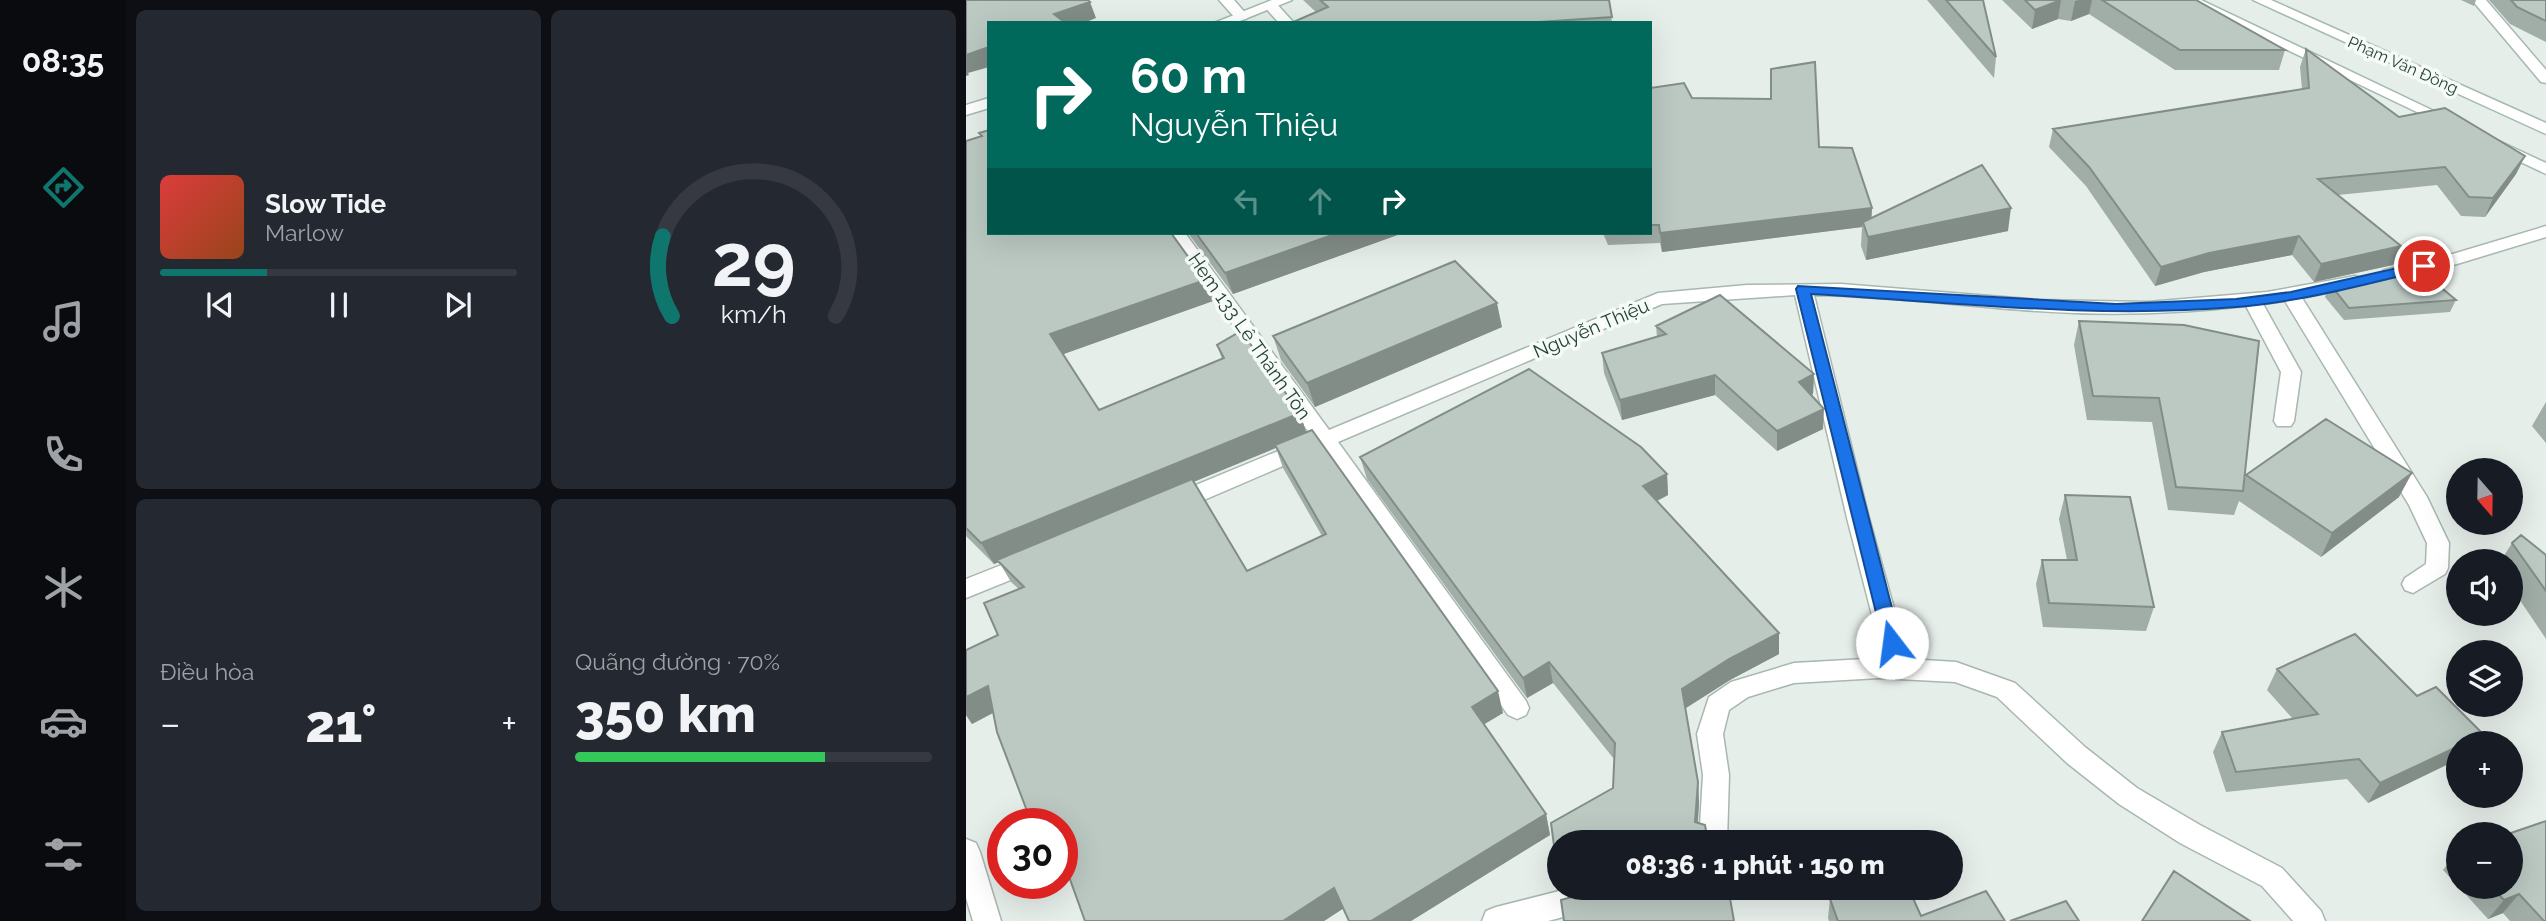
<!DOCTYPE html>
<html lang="vi">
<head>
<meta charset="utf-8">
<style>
	:root { --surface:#171b24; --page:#242831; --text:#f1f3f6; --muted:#9ea1a6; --line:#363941; --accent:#0f766e }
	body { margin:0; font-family:Raleway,sans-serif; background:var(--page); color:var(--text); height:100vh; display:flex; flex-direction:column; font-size:26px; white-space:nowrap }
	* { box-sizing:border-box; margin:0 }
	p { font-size:23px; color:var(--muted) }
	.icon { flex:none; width:38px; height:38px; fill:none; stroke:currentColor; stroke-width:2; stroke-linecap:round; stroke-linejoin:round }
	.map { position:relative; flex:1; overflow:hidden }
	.panel { display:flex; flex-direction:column; gap:10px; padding:10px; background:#0d0f14; width:840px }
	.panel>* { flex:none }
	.hud { position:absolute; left:21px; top:21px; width:665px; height:214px; border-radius:0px; box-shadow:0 7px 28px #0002; background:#00695c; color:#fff; overflow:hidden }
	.needle { width:46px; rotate:160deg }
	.buttons { position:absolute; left:1480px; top:458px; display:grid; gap:14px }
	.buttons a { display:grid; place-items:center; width:77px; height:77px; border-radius:50%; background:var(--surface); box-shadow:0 7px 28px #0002; font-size:35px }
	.speed { position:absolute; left:21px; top:808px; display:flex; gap:14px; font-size:35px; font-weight:700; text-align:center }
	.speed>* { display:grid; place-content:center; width:91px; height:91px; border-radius:50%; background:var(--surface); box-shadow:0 7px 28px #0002; line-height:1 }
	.speed .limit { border:10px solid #d22; background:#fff; color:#111 }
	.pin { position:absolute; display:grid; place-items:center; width:60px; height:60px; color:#fff; margin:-30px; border:4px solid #fff; border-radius:50%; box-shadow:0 2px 7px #0007 }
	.me { position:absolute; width:77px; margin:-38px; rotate:345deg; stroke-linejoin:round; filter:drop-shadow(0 0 5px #0008) }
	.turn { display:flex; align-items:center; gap:24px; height:147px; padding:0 28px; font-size:32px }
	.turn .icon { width:91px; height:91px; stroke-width:2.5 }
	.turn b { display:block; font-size:49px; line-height:60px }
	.lanes { display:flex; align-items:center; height:66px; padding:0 28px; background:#0003; justify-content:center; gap:35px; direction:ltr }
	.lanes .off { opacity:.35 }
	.big { font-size:52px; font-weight:800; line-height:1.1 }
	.panel .card { flex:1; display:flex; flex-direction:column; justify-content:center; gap:10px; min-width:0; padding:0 24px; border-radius:10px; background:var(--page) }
	.panel .dial { align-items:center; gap:0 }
	.dial svg { height:182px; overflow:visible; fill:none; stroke:var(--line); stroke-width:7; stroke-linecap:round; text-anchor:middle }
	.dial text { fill:var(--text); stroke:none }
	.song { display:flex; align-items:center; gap:21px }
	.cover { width:84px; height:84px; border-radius:10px; background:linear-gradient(135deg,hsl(0 70% 55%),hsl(20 70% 35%)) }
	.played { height:7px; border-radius:4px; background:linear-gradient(90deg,var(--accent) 30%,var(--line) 30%) }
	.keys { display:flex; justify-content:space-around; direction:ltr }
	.heat { display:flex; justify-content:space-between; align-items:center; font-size:38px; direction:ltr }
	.charge { height:10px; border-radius:5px; background:linear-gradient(90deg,#34c759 70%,var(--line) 0) }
	.panel .tiles { flex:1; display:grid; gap:10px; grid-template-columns:repeat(2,1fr) }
	.trip { position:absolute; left:581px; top:830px; width:416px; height:70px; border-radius:35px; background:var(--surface); box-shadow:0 7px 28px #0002; font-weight:800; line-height:70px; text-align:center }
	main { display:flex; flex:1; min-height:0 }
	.menu { display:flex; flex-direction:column; width:126px; justify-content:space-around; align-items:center; background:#090b0e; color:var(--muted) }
	.menu .icon { width:49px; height:49px }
	.menu .current { color:var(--accent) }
	.menu b { font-size:32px; color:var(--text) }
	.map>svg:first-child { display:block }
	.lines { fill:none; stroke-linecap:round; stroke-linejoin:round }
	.street-casing { stroke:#a8b7b0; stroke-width:3 }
	.secondary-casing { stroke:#a4bab0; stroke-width:3 }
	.street { fill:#fff; fill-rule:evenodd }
	.secondary { fill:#fff; fill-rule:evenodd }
	.wall { fill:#a1ada7; fill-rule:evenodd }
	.shaded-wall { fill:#838d88 }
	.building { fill:#bbc9c2; stroke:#838d88; stroke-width:2 }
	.route { fill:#1a73e8; stroke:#114b97; stroke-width:2 }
	.labels { text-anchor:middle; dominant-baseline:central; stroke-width:7; stroke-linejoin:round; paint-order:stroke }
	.far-street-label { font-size:16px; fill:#244136; stroke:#f6fbf8 }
	.street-label { font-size:19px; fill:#244136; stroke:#f6fbf8 }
</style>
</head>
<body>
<main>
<nav class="menu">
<b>08:35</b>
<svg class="icon current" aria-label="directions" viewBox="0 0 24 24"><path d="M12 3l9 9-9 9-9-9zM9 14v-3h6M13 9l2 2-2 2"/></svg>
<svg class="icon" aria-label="music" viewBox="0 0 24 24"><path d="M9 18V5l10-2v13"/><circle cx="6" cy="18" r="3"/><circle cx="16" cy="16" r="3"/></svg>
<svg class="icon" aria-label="phone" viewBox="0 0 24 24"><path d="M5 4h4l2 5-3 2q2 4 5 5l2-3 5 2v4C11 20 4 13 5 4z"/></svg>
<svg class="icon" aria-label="climate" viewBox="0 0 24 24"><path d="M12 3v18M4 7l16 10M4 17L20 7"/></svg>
<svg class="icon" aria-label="car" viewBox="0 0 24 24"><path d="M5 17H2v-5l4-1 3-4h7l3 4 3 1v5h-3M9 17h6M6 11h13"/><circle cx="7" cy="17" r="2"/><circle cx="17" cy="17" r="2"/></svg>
<svg class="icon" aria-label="filters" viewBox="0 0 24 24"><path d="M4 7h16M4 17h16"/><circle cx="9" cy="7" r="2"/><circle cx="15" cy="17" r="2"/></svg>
</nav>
<section class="panel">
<div class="tiles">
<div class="card">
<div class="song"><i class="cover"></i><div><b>Slow Tide</b><p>Marlow</p></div></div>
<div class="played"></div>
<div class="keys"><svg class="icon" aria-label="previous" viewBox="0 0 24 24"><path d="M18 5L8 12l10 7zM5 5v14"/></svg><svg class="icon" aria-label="pause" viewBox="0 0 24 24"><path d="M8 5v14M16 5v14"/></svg><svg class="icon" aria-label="next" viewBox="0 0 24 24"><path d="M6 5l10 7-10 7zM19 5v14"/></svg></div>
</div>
<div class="card dial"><svg viewBox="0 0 100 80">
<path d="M14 69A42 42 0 1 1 86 69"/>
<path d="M14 69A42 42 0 0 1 10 34" stroke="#0f766e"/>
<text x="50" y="56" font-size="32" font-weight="700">29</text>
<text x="50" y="72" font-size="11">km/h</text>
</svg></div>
<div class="card"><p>Điều hòa</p>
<div class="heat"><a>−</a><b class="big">21°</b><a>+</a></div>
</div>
<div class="card"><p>Quãng đường · 70%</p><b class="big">350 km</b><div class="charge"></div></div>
</div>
</section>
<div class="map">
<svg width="1580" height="921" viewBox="0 0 1580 921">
	<rect width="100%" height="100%" fill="#e6eeea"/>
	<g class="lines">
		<!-- street casing -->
		<g class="street-casing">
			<path id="street" d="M253 0H268L282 16 280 19H270Z
				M1506 0H1520L1580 70V83L1575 82Z
				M304 1 309 2 328 23H313L297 5Z
				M1580 226V237L1491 264 1424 279 1415 274 1418 270 1480 256Z
				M202 233H219L363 430 692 293 781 285 875 284 1073 300 1182 302 1301 292 1389 276 1395 278 1398 282 1395 286 1336 298 1461 497 1483 543 1482 568 1479 574 1447 593 1439 590 1436 584 1439 578 1460 564 1461 543 1443 505 1319 301 1297 304 1335 372 1328 421 1325 426H1311L1308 421 1315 372 1280 306C1211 314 1141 316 1071 311 997 306 923 296 848 295L903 518 942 659 990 662 1049 683 1119 747 1171 788 1234 825 1316 868 1355 911 1359 921H1327L1296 886 1214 843 1153 804 1101 763 1031 697 989 682 913 678 828 683 782 697 763 710 757 734 763 775 761 842H733L737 775 731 734 743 697 765 682 828 663 917 658 881 518 829 295 696 304 372 442 560 701 563 708 560 715 551 719 542 715 354 450 217 509 209 511 201 509 198 503 201 497 346 437Z
				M66 553 74 556 77 562 74 568 0 598V579Z
				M0 839 10 843 14 852 35 921H7L0 898Z
				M609 887H676L672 896 662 900 582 921H516L520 911 530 907Z"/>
		</g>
		<!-- secondary casing -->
		<g class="secondary-casing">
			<path id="secondary" d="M306 0H326L269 23H248Z
				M1217 0H1235L1493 123 1490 126H1480Z
				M1287 0H1305L1580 123V134Z
				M23 98V108L0 115V105Z
				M1533 141 1580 163V174L1527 149 1525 146 1527 143Z"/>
		</g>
		<!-- street -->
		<use href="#street" class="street"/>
		<!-- secondary -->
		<use href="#secondary" class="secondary"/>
	</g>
	<!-- wall -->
	<path class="wall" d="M337 0H643L646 23H325L350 12Z
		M961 0H1017L1030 57 1028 78Z
		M1036 0H1230L1319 50 1313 70H1209L1123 14 1105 21 1092 19 1066 29Z
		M1495 0H1510L1508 6Z
		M1523 0H1580V42L1544 24Z
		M1340 49 1433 117 1559 156 1550 174 1519 217 1495 216 1471 185 1372 195 1435 246 1427 265 1348 282 1326 255 1238 272 1189 286 1120 186 1083 147 1087 129 1336 89 1334 67Z
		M684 88 853 147 906 208 905 218 1042 231 900 260 895 246 896 227 696 252 694 243 642 245 637 233H684Z
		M13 133 247 301 97 354 133 410 256 359 251 345 334 413 340 432 537 713 518 724 580 814 584 835 445 921H383L378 908 358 921H119L97 858 27 713 6 724 0 715V650L32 635 53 589 45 582 33 562 28 564 0 536V141L14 136ZM310 448 317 468 356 536 281 571 227 482Z
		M222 233H437L267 294Z
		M1364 284 1490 300 1484 312 1378 320 1359 297Z
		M1113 321 1279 478 1280 475 1433 497 1355 557 1273 501 1268 515 1202 510 1186 422 1121 420 1108 345Z
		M690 326 848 374 847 394 845 395 857 429 811 451 749 395 656 420 638 373 636 353 691 337Z
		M536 327 349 407 315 360 307 336Z
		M1580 402V443L1566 426Z
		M394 457 701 474 702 495 691 501 813 654 764 680 719 708 732 782 733 803 732 823 742 842 647 788 648 759 587 683 561 698 401 479Z
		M1099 495 1188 607 1180 631 1077 627 1070 584 1076 560H1101L1093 519Z
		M1546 543 1580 555V639L1545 587V562H1534Z
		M1311 669 1451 696 1517 734 1402 803 1381 779 1260 792 1247 752 1256 732 1327 719 1301 690Z
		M1545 835 1580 921H1544L1537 913 1522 919 1493 887H1545Z
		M1493 850V887L1477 870Z
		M864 899 955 916 1039 921H863L862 918Z"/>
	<!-- shaded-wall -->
	<path class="shaded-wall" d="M1095 0 1092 19 1066 29 1069 10Z
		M1113 0H1126L1123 14 1105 21 1109 1Z
		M124 2 130 18 118 23H92L88 14Z
		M23 47V67L2 73 3 75 0 76V55Z
		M1559 156 1550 174 1519 217 1527 198Z
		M906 208 905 226 897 222 896 227 696 252 694 233Z
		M1045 208 1042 231 900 260 902 237Z
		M372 233H437L267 294 259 273Z
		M1333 236 1326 255 1238 272 1189 286 1195 267 1243 253Z
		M1435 246 1427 265 1348 282 1355 264Z
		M239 280 247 301 95 355 84 334Z
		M531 303 536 327 349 407 341 383Z
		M848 374 847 394 832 402 833 382Z
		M749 375V395L656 420 654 400Z
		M858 409 857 429 811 451V431Z
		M334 413 341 435 34 562 31 560 33 562 28 564 15 543Z
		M1446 473 1433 497 1355 557 1366 533Z
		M701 474 702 495 679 507 677 486Z
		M813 633V654L764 680 717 710 716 689 763 659Z
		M583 662 587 683 561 698 557 678Z
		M22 686 38 707 6 724 0 715V697Z
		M532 691 537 713 512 728 506 707Z
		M1517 734 1510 744H1496Z
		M1493 746V759L1402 803 1414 783Z
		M732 782 733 803 730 842 729 822Z
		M580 814 584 835 445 921H405Z
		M368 888 378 908 358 921H317Z
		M1553 894 1537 913 1522 919 1538 900Z"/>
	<!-- building -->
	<path class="building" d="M0 0H122L124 2 88 14 97 21 92 23H23V47L0 55Z
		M354 0H643L646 17 558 23H325L362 7Z
		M980 0H1017L1030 57Z
		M1059 0H1095L1069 10Z
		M1136 0H1230L1319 50H1214Z
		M1545 0H1580V21L1551 7Z
		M1340 49 1433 117 1479 108 1559 156 1527 198 1503 197 1479 167 1352 179 1435 246 1355 264 1333 236 1243 253 1195 267 1123 167 1087 129 1343 88Z
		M849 62 853 147 886 148 906 208 694 233 693 225H684V88L718 83 726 98 805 99V69Z
		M23 130V233H205L239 280 84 334 133 410 258 358 251 345 275 331 334 413 15 543 0 528V141L16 136 13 133Z
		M1016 165 1045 208 902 237 897 222Z
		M230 233H372L259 273Z
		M489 261 531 303 341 383 307 336Z
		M1448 265 1490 300 1383 308 1364 284Z
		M754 295 848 374 833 382 858 409 811 431 749 375 654 400 636 353 700 334 690 326Z
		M1113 321 1218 325 1293 341 1277 491 1210 487 1193 398 1127 396Z
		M563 369 675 447 701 474 677 486 813 633 763 659 716 689 732 782 729 822 739 825 742 842H593V868H591L585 823 647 788 649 743 583 662 557 678 394 457Z
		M1360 419 1446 473 1366 533 1280 475Z
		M346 430 532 691 506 707 580 814 405 921H383L368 888 317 921H119L96 857V824H66L31 732 22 686 0 697V650L32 635 18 603 58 587 31 560 226 479 281 571 360 534 309 445Z
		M1099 495 1164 497 1188 607 1083 603 1076 560H1111Z
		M1555 535 1580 555V591L1546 543Z
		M1389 634 1451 696 1470 687 1517 734 1496 744H1493V746L1414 783 1393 759 1270 772 1256 732 1352 714 1311 669Z
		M1580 821V921H1578L1553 894 1538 900 1526 887H1545V835H1539Z
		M1208 871 1284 921H1176Z
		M642 887H762L768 921H598L595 900Z
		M897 887H942L955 916 1020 891 1039 921H872L864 899Z
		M1100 901 1113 921H1044Z"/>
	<!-- route -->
	<path class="route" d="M1458 262 1465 266 1463 269C1400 284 1335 302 1270 307 1129 319 986 302 845 294L935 643 932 649 926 651 919 649 830 289 832 286 1150 304 1270 299 1325 292Z"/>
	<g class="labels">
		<!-- far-street labels -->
		<g class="far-street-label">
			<text transform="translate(1437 65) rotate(24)">Phạm Văn Đồng</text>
		</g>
		<!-- street labels -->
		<g class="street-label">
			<text transform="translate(625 328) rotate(-23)">Nguyễn Thiệu</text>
			<text transform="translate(284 336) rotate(55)">Hem 133 Lê Thánh Tôn</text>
		</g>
	</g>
</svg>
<div class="buttons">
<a><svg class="needle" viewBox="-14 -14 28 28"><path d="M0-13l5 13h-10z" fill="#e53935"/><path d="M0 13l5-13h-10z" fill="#9ea1a6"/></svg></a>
<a><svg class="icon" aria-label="sound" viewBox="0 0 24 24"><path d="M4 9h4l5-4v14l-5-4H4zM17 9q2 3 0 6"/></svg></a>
<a><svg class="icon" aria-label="layers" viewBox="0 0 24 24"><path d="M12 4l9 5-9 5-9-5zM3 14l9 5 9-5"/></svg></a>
<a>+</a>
<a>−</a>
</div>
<div class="speed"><div class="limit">30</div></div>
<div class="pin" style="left:1458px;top:266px;background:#d93025"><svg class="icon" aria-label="arrive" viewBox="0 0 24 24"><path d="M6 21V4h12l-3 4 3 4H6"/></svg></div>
<svg class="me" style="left:926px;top:643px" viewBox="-20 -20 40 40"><circle r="19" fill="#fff"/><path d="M0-13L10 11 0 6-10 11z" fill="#1a73e8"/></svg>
<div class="trip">08:36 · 1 phút · 150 m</div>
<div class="hud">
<div class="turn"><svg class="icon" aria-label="right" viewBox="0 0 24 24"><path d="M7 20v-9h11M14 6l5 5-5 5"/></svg><div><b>60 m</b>Nguyễn Thiệu</div></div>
<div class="lanes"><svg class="icon off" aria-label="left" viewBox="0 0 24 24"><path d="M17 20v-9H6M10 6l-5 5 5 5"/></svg><svg class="icon off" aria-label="ahead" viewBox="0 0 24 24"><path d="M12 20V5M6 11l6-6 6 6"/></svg><svg class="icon" aria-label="right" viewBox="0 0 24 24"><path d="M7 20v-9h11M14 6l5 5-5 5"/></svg></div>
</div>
</div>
</main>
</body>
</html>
